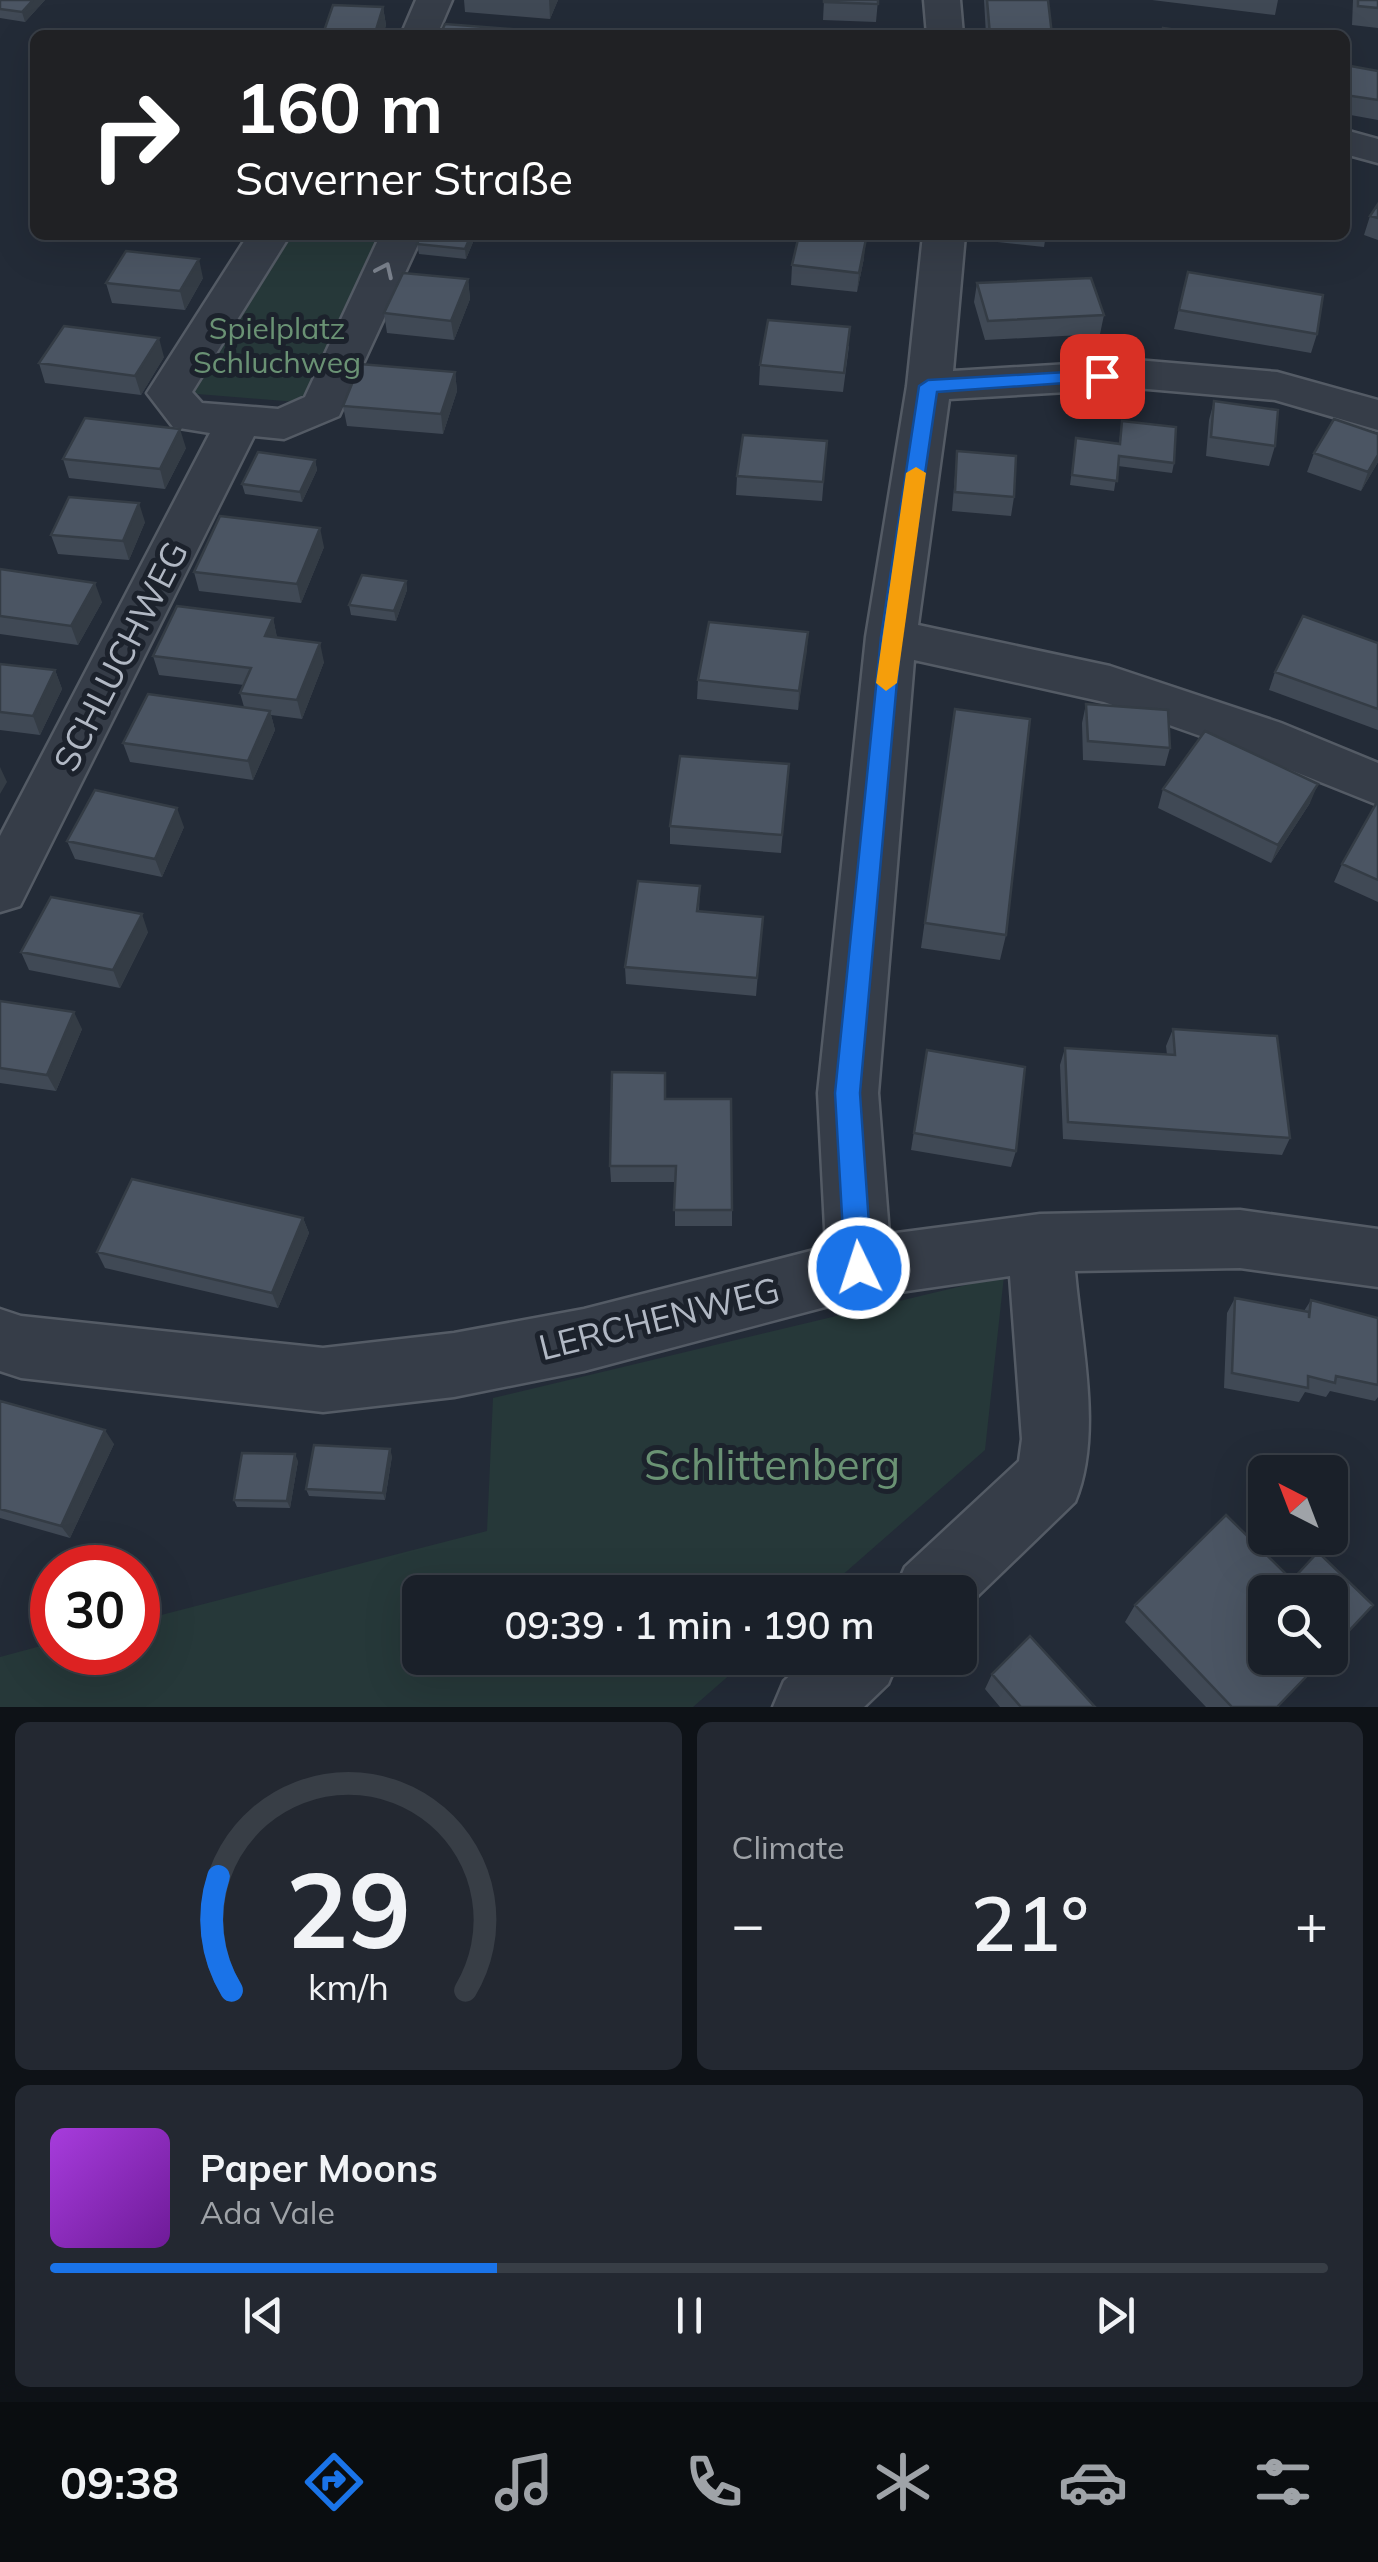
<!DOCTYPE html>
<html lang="en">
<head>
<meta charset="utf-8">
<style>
	:root { --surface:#1a2029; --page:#232831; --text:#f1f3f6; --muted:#9fa3a8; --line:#383e46; --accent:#1a73e8 }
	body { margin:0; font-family:Mulish,sans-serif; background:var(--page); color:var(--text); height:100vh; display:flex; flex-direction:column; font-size:38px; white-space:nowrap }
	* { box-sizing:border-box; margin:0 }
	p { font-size:32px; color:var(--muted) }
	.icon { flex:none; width:55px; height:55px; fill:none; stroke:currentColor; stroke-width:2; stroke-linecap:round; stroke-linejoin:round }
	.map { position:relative; height:1707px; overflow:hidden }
	.panel { display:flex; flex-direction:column; gap:15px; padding:15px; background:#0e1217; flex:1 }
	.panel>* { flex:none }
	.hud { position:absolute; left:30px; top:30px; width:1320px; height:210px; border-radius:15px; box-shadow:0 10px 40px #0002,0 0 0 2px var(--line); background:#202124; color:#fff; overflow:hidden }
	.needle { width:65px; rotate:318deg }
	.tools { position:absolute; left:1248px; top:1455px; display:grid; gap:20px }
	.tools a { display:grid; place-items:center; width:100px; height:100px; border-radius:15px; background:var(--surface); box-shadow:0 10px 40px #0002,0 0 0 2px var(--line); font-size:50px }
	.speed { position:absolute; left:30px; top:1545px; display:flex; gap:20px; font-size:50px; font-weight:700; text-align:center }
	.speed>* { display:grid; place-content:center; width:130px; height:130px; border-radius:50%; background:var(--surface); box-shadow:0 10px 40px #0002,0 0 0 2px var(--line); line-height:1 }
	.speed .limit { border:15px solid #d22; background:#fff; color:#111 }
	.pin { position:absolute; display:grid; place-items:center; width:85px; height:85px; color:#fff; margin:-42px; border-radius:20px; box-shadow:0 5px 15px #0006 }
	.me { position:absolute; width:110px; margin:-55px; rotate:356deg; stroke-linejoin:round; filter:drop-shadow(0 0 8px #0008) }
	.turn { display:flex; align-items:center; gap:35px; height:210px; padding:0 40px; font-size:45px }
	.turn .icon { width:130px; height:130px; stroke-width:2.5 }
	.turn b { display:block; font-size:70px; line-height:85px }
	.big { font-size:75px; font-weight:600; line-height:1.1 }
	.panel .tile { flex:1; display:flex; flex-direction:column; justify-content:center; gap:15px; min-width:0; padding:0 35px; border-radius:15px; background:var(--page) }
	.panel .dial { align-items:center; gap:0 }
	.dial svg { height:260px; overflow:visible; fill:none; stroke:var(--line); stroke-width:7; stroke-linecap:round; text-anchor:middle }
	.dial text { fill:var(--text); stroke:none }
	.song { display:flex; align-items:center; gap:30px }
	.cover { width:120px; height:120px; border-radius:15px; background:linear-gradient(135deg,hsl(280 70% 55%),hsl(280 70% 35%)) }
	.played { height:10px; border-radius:5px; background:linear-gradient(90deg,var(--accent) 35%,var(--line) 35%) }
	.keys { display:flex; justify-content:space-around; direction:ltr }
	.heat { display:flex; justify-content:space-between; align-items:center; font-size:55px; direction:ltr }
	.panel .tiles { flex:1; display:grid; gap:15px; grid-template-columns:1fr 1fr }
	.tile:last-child { grid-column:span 2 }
	.trip { position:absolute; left:402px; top:1575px; width:575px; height:100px; border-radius:15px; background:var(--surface); box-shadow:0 10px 40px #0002,0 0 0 2px var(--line); font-weight:600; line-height:100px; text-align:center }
	.dock { display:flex; height:160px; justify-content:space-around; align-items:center; background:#0a0d10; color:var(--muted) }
	.dock .icon { width:70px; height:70px }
	.dock .active { color:var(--accent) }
	.dock b { font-size:45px; color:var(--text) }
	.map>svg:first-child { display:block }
	.green { fill:#263839 }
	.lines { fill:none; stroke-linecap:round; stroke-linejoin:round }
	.minor-casing { stroke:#545b65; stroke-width:5 }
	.minor { fill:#363d48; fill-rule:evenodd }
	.wall { fill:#404955 }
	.shaded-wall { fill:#343c45 }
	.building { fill:#4b5563; stroke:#343c45; stroke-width:2.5 }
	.oneway { stroke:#7a818c }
	.route { fill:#1a73e8; stroke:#114b97; stroke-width:2.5 }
	.slow { fill:#f59e0b }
	.labels { text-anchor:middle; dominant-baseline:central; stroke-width:10; stroke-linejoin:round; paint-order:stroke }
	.far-park-label { font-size:30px; fill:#6a9274; stroke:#1c222c }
	.street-label { font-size:35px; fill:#b1b8c4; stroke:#1c222c }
	.near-park-label { font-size:42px; fill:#6a9274; stroke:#1c222c }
</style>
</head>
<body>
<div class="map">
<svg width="1378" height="1707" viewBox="0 0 1378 1707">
	<rect width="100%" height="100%" fill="#232b37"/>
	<!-- green -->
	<path class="green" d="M292 235H374L385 245 309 403 185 393 280 240Z
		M1004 1276 985 1450 823 1592H420V1658H749L693 1707H0V1657L52 1643V1652H138V1621L487 1531 493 1398Z"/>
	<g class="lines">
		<!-- minor casing -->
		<g class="minor-casing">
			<path id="minor" d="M416 0H452L437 35H401Z
				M924 0H960L963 35H927Z
				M1345 130 1378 139V163L1345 154Z
				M248 235H290L192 392 202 403 278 409 305 397 378 240 374 235 421 238 339 416 284 439 254 436 20 906 0 912V836L210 433 173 427 147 393Z
				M923 235H965L953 371 1136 360 1277 372 1378 400V430L1275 400 1136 388 949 399 918 625 1110 666 1281 723 1378 763V805L1243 751 1104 702 914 660 878 1093 889 1234 1040 1214 1240 1210 1378 1229V1287L1240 1268 1075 1271C1081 1343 1103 1435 1075 1502L960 1613V1592H894L905 1567 1019 1461 1022 1439 1010 1276 859 1298 584 1371 454 1397 323 1412 21 1378 0 1371V1309L21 1316 323 1348 454 1333 584 1309 826 1247 818 1093 866 637 907 386Z
				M809 1658H899L888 1684 864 1707H773L784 1681Z"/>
		</g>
		<!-- minor -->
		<use href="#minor" class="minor"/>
	</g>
	<!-- wall -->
	<path class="wall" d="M0 0H45L25 22 0 18Z
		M464 0H558L550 19 465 12Z
		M824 0H878L876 22 823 20Z
		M984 0H1048L1052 35H986Z
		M1152 0H1278L1275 15Z
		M1353 0H1378V28L1352 25Z
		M383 7 386 25 383 35H324V31Z
		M1345 65 1378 71V120L1345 114Z
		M1378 204V240L1364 235 1370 216Z
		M476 235 466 259 419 254 417 244Z
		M989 235H1046L1044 247 988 241Z
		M864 258 857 292 791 285 792 265Z
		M1188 272 1317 334 1311 353 1174 329Z
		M203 278 185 310 112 303 106 283Z
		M468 279 470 299 454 340 387 333 384 313Z
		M977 283 1104 315 1100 334 985 340 974 302Z
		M849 346 843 392 759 385 760 365Z
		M164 357 141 395 45 383 39 363Z
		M455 372 457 391 443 434 347 426 343 406Z
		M1214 401 1275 446 1269 466 1206 456 1209 420Z
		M1122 421 1174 463 1172 473 1118 466 1114 491 1070 485 1076 438 1119 443Z
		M827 441 822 501 736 495 737 476Z
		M186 448 165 489 69 478 63 459Z
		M957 451 1014 497 1011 516 952 511Z
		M1314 453 1378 462 1361 491 1307 472Z
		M315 460 317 470 302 502 245 494 242 484Z
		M145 522 129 560 58 554 51 535Z
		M324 547 301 603 199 591 194 572Z
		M0 569 102 602 78 645 0 634Z
		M406 581 407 590 396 621 351 615 349 605Z
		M273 618 277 638 324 662 302 719 271 715 275 730 253 780 130 762 123 743 244 707 240 693 244 685 159 675 153 656Z
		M808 632 798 710 697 699 698 680Z
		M1378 643V730L1269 690 1275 672Z
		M0 664 55 670 62 689 40 735 0 730Z
		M1086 704 1170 748 1165 766 1083 760 1082 723Z
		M951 736 1006 935 1000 960 921 948Z
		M789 764 781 853 670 844V826Z
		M1163 789 1310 803 1271 863 1158 808Z
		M1378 803V902L1334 882 1342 864Z
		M184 827 162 877 75 859 67 841Z
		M700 886 699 911 763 917 756 996 626 984 625 967Z
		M148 932 120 988 29 970 21 952Z
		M0 1001 82 1029 56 1091 0 1083Z
		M1173 1029 1290 1138 1282 1155 1063 1139 1060 1065 1065 1048 1167 1055 1166 1046Z
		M927 1050 1016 1151 1011 1167 911 1150Z
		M666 1099 732 1210V1226H675V1182H611L610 1166Z
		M303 1218 309 1233 278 1308 105 1268 97 1252Z
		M1235 1298 1304 1311 1311 1300 1378 1318V1397L1375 1401 1330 1391 1326 1397 1305 1392 1299 1402 1224 1388 1227 1313Z
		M0 1401 114 1444 70 1538 0 1518Z
		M392 1456 385 1500 309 1496 306 1489Z
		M298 1461 290 1508 237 1507 234 1500Z
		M1135 1605 1277 1707H1206L1125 1622Z
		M992 1674 1095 1707H1000L985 1689Z"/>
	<!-- shaded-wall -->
	<path class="shaded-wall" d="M33 0H45L25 22 22 12Z
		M549 0H558L550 19Z
		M383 7 386 25 383 35H375Z
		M471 235H476L466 259 465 249Z
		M866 239 864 258 857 292 859 273Z
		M199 259 203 278 185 310 180 291Z
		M468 279 470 299 454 340 451 321Z
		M159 338 164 357 141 395 135 376Z
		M455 372 457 391 443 434 441 414Z
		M180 429 186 448 165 489 160 469Z
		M1378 455V462L1361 491 1368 472Z
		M315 460 317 470 302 502 300 492Z
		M139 503 145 522 129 560 123 541Z
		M320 528 324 547 301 603 297 584Z
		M406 581 407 590 396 621 394 611Z
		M95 583 102 602 78 645 71 626Z
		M273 618 277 637 270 655 265 636Z
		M808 632 807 651 798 710 799 691Z
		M320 643 324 662 302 719 297 700Z
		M55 670 62 689 40 735 33 716Z
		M270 711 275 730 253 780 248 761Z
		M0 767 7 782 0 794Z
		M1318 784 1310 803 1271 863 1278 845Z
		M177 808 184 827 162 877 155 859Z
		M142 914 148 932 120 988 113 970Z
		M74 1012 82 1029 56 1091 47 1075Z
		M303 1218 309 1233 278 1308 272 1293Z
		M105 1430 114 1444 70 1538 61 1526Z
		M390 1449 392 1456 385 1500 383 1493Z
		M295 1454 298 1461 290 1508 287 1501Z"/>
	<!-- building -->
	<path class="building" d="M0 0H33L22 12 0 9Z
		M824 0H878V4L824 2Z
		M987 0H1048L1052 35H990Z
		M1358 0H1378V8L1358 6Z
		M333 5 383 7 375 33 324 31Z
		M445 24 536 31 534 35H440Z
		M1163 28 1211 35H1160Z
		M1345 65 1378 71V100L1345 95Z
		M1378 204V218L1370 216Z
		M421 235H471L465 249 417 244Z
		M799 235H828L866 239 859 273 792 265Z
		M126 251 199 259 180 291 106 283Z
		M1188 272 1323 295 1317 334 1179 310Z
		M403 273 468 279 451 321 384 313Z
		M1091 278 1104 315 988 321 977 283Z
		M768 320 850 327 844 373 760 365Z
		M64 326 159 338 135 376 39 363Z
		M360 364 455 372 441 414 343 406Z
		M1214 401 1278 410 1275 446 1211 437Z
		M85 418 180 429 160 469 63 459Z
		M1334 419 1378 434V455L1368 472 1314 453Z
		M1122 421 1176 427 1174 463 1119 456 1117 481 1072 475 1076 438 1120 444Z
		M743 435 827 441 823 482 737 476Z
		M957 451 1016 456 1014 497 955 492Z
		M258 452 315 460 300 492 242 484Z
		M69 497 139 503 123 541 51 535Z
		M220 516 320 528 297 584 194 572Z
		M0 569 95 583 71 626 0 616Z
		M362 575 406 581 394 611 349 605Z
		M177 606 273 618 265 636 320 643 297 700 240 693 251 668 153 656Z
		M1303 616 1378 643V709L1275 672Z
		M709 622 808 632 799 691 698 680Z
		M0 664 55 670 33 716 0 712Z
		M148 694 270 711 248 761 123 743Z
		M1086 704 1168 710 1170 748 1088 741Z
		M955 709 1030 719 1006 935 925 923Z
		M1205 731 1318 784 1278 845 1163 789Z
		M680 756 789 764 782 835 670 826Z
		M95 790 177 808 155 859 67 841Z
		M1377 802 1378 803V880L1342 864Z
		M638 881 700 886 697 911 763 917 757 978 625 967Z
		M51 897 142 914 113 970 21 952Z
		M0 1001 74 1012 47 1075 0 1068Z
		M1173 1029 1277 1036 1290 1138 1068 1122 1065 1048 1175 1055Z
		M927 1050 1025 1067 1016 1151 914 1133Z
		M612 1072 665 1073V1099H731L732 1210H674L676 1166H610Z
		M132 1179 303 1218 272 1293 97 1252Z
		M1235 1298 1309 1312V1318L1311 1300 1378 1318V1385L1336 1376 1335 1383 1308 1376V1388L1232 1373Z
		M0 1401 105 1430 61 1526 0 1509Z
		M314 1445 390 1449 383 1493 306 1489Z
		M242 1453 295 1454 287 1501 234 1500Z
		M1226 1515 1292 1580 1318 1552 1373 1605 1330 1651V1592H1265V1658H1324L1277 1707H1232L1135 1605Z
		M1030 1636 1095 1707H1021L992 1674Z"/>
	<!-- one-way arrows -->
	<defs><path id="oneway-chevron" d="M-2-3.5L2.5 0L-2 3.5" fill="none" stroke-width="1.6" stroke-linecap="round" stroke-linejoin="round" transform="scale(2.5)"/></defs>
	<use class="oneway" href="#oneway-chevron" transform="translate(385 270) rotate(-65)"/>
	<!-- route -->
	<path class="route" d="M1102 370 1108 372V380L937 392 901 637 860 1093 872 1268 868 1276 859 1280 849 1276 845 1268 835 1093 881 637 919 386 928 380Z"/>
	<!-- slow -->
	<path class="slow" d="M916 467 926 473 897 683 886 691 876 683 906 473Z"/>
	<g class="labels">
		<!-- far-park labels -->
		<g class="far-park-label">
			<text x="277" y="328">Spielplatz<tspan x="277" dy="34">Schluchweg</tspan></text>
		</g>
		<!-- street labels -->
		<g class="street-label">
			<text transform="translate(120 656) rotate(-63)">SCHLUCHWEG</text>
			<text transform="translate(659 1318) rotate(-14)">LERCHENWEG</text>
		</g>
		<!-- near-park labels -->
		<g class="near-park-label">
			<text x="772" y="1464">Schlittenberg</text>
		</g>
	</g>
</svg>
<div class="tools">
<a><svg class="needle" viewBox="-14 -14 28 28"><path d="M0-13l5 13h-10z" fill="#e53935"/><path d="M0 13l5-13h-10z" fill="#9fa3a8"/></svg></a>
<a><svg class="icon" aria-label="search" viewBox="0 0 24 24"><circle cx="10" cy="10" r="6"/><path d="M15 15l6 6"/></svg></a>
</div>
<div class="speed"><div class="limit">30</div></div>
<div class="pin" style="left:1102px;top:376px;background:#d93025"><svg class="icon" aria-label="arrive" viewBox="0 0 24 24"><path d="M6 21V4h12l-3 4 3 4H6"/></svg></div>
<svg class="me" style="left:859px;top:1268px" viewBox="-20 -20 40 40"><circle r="17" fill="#1a73e8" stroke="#fff" stroke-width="3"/><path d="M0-11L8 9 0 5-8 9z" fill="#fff"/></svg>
<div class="trip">09:39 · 1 min · 190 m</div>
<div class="hud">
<div class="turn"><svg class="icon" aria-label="right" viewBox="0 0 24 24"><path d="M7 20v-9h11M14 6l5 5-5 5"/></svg><div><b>160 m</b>Saverner Straße</div></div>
</div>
</div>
<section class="panel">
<div class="tiles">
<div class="tile dial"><svg viewBox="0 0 100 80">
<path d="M14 69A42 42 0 1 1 86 69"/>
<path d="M14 69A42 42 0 0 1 10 34" stroke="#1a73e8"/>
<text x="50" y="56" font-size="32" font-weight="700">29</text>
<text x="50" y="72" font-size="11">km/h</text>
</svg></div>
<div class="tile"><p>Climate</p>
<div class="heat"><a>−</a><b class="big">21°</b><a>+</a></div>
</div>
<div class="tile">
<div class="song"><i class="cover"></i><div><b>Paper Moons</b><p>Ada Vale</p></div></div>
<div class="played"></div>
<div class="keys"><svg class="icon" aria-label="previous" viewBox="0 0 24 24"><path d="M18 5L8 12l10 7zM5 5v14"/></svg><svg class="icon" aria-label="pause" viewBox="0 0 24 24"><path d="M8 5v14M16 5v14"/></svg><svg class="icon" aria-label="next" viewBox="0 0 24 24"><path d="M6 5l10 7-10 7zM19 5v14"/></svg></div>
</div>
</div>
</section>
<nav class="dock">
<b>09:38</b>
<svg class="icon active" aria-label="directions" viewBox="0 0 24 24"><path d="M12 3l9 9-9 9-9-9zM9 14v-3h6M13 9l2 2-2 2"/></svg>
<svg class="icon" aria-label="music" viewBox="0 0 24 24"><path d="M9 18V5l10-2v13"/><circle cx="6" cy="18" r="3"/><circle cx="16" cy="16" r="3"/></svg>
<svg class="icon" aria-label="phone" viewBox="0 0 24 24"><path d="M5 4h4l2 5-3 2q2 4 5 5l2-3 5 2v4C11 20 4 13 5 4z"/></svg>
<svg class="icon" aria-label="climate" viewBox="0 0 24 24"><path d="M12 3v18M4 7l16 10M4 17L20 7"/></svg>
<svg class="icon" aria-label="car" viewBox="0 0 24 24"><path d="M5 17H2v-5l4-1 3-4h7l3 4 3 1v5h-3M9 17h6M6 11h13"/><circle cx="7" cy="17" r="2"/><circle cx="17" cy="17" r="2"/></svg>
<svg class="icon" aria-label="filters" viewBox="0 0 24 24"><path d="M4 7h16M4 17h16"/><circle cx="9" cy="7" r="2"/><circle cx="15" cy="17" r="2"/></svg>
</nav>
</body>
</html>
